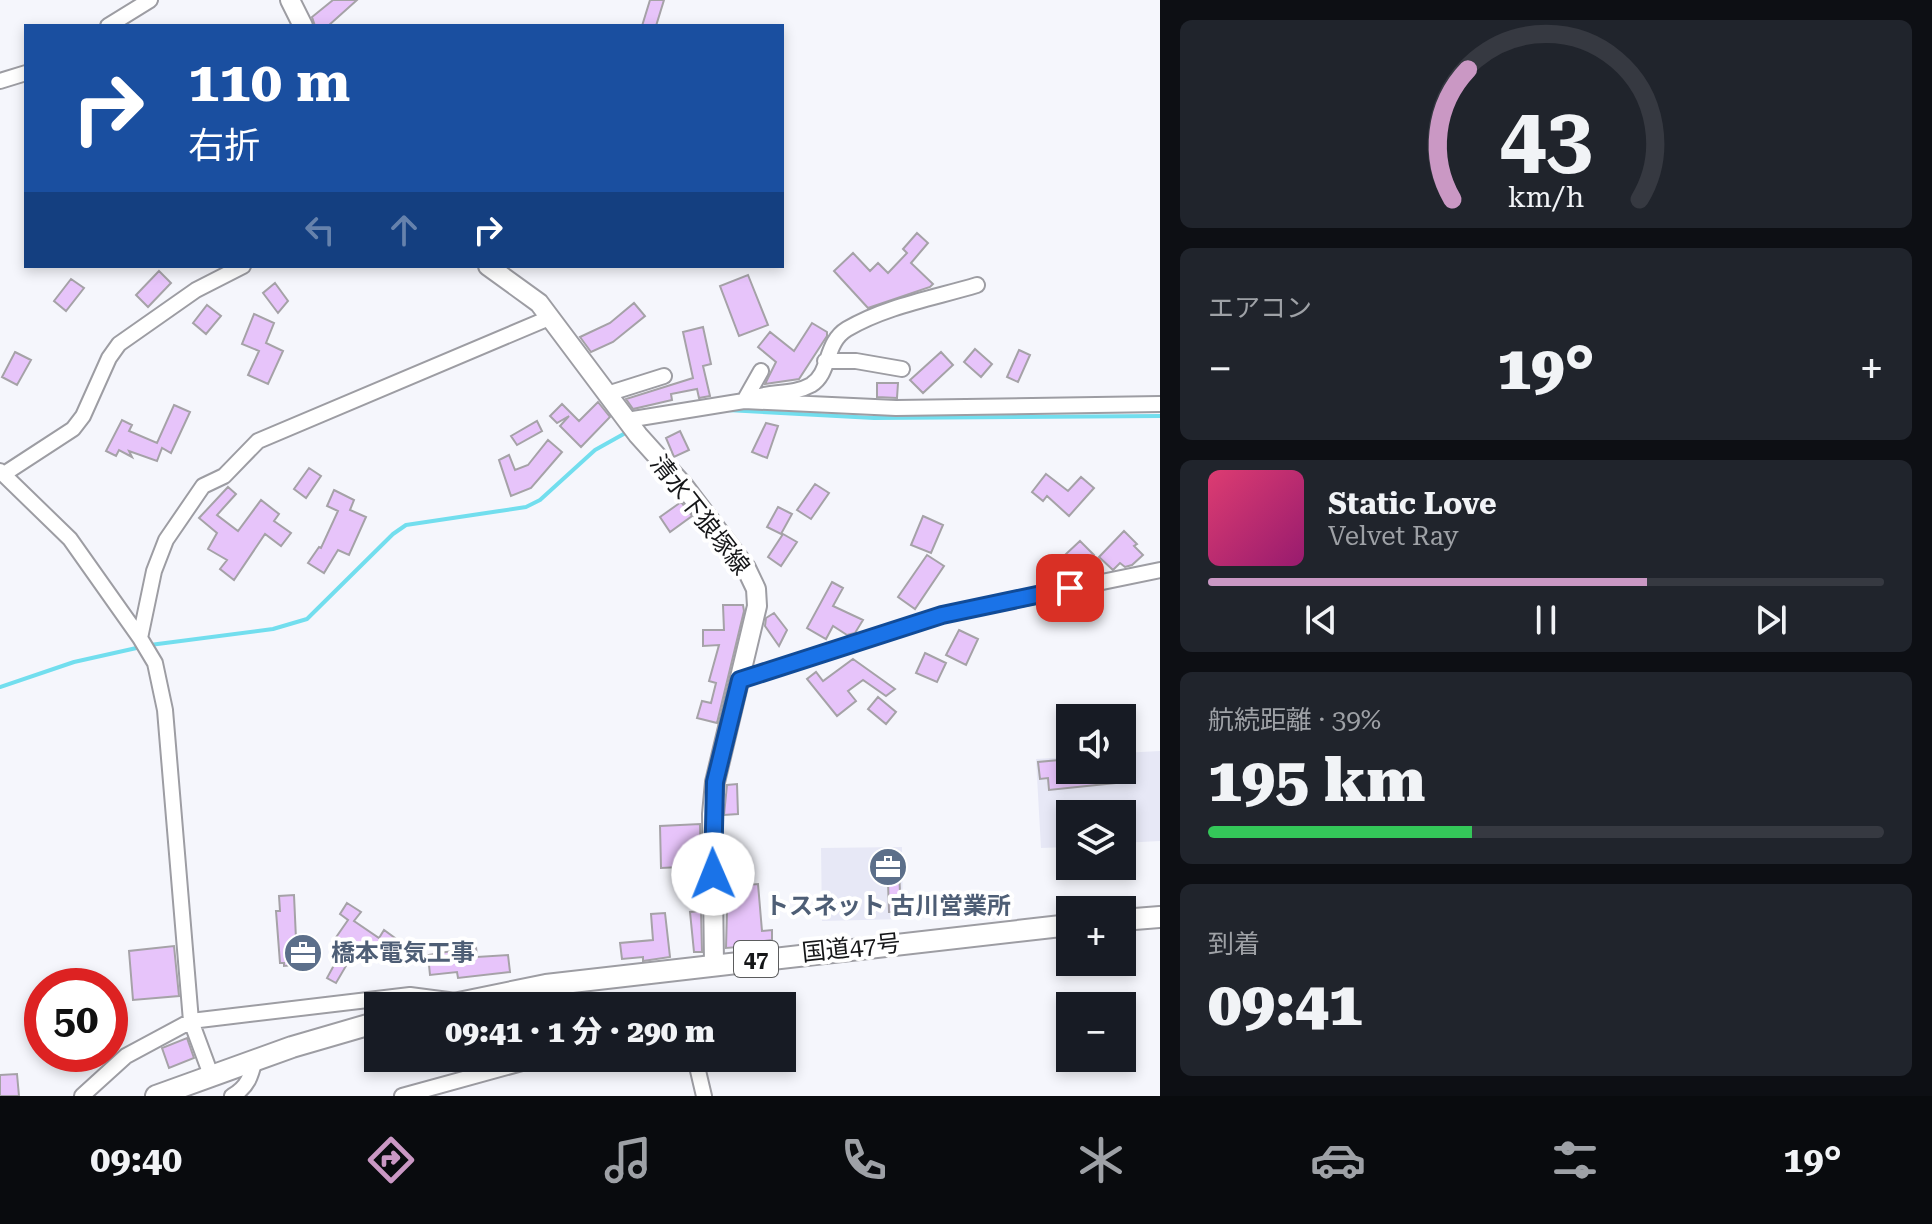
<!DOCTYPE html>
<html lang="ja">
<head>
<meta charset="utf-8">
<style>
	:root { --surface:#171b24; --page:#20242c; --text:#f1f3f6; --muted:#9ea1a6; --line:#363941; --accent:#ca98c4 }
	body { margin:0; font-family:"Roboto Serif","Noto Sans JP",serif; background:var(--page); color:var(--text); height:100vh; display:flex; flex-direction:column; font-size:30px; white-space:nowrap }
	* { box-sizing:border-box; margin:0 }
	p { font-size:26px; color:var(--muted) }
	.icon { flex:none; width:44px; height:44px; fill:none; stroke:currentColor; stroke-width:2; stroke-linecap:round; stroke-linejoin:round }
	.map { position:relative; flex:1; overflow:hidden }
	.side { display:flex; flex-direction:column; gap:20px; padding:20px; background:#0d0f14; width:772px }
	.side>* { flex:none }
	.top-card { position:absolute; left:24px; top:24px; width:760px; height:244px; border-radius:0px; box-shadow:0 4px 12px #0003; background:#1a4fa0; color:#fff; overflow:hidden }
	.fabs { position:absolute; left:1056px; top:704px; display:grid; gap:16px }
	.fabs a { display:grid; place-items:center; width:80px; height:80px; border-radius:0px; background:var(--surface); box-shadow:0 4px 12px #0003; font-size:40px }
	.speed { position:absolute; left:24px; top:968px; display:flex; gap:16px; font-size:40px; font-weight:700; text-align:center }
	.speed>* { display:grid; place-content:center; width:104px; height:104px; border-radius:50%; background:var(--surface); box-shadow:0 4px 12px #0003; line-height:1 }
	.speed .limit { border:12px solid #d22; background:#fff; color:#111 }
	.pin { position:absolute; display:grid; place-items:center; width:68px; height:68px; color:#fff; margin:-34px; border-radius:16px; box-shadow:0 4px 12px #0006 }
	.me { position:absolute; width:88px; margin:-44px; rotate:359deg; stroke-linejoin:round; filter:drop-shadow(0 0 6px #0008) }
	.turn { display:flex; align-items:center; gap:28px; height:168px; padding:0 32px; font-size:36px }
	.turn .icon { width:104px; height:104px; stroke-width:2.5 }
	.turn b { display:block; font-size:56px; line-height:68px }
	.lanes { display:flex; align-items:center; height:76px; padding:0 32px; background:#0003; justify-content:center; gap:40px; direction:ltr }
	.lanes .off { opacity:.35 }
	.big { font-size:60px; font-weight:800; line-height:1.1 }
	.side .card { flex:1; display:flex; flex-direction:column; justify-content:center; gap:12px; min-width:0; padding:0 28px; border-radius:12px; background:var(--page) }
	.side .dial { align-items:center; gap:0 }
	.dial svg { height:208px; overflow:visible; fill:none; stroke:var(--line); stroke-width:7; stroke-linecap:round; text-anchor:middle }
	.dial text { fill:var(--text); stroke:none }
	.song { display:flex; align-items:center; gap:24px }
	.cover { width:96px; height:96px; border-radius:12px; background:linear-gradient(135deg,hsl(340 70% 55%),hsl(320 70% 35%)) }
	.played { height:8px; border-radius:4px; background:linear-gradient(90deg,var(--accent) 65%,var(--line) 65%) }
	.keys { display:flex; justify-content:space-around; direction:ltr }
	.heat { display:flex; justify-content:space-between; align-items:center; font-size:44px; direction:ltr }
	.charge { height:12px; border-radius:6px; background:linear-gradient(90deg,#34c759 39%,var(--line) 0) }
	.trip { position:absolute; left:364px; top:992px; width:432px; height:80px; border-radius:0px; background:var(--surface); box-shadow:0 4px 12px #0003; font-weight:800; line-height:80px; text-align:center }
	.menu { display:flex; height:128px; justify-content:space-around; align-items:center; background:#090b0e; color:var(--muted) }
	.menu .icon { width:56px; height:56px }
	.menu .on { color:var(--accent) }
	.menu b { font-size:36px; color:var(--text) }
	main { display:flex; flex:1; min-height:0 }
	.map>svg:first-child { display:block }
	.built { fill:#e7e8f6 }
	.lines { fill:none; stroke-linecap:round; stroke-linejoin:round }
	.stream { stroke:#72deee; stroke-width:4 }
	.building { fill:#e7c4fa; stroke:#a5a2a7; stroke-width:2 }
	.minor-casing { stroke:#9d9da3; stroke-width:18 }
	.major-casing { stroke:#9d9da3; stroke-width:22 }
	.highway-casing { stroke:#9d9da3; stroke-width:24 }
	.minor { stroke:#fff; stroke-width:14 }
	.major { stroke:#fff; stroke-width:18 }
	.highway { stroke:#fff; stroke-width:20 }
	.route-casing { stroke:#114b97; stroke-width:20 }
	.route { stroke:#1a73e8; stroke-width:14 }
	.labels { text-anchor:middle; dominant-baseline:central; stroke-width:8; stroke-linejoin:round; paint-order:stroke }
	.shield { fill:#fff; stroke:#5b5c5d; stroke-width:2 }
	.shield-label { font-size:22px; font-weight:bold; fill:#151618 }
	.street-label { font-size:24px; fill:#151618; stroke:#fff }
	.service-label { font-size:24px; font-weight:bold; fill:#4e5e75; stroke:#fff }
</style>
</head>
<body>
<main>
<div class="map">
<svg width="1160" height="1096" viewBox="0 0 1160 1096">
	<rect width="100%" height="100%" fill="#f5f6fc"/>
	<!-- built -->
	<path class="built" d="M1160 751V841L1122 843V814H1070V847L1041 848 1036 759 1070 757V770H1122V753Z
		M902 847 903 919 822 921 821 848Z"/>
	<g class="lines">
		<!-- stream -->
		<path class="stream" d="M727 410 874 418 1160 416
			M150 645 273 629 307 619 393 534 406 525 526 507 540 500 595 450 629 431
			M0 687 74 662 141 647"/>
	</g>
	<!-- building -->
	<path class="building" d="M333 0H357L328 26H315L312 17Z
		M650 0H664L656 26H642Z
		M917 233 928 243 911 263 933 284 930 287 868 308 834 271 853 253 870 271 878 263 888 273 907 253 903 249Z
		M159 271 171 283 148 307 136 295Z
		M748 275 768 325 739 336 720 286Z
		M71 279 84 288 66 311 54 301Z
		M275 283 288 301 278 313 263 293Z
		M634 303 645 316 613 342 591 352 580 337 610 323Z
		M207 305 221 316 206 334 193 323Z
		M254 314 274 323 266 343 283 351 268 384 248 375 259 351 242 344Z
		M812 323 827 332V336L799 379 765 384 776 362 758 347 770 332 794 351Z
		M703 327 711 364 703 366 710 396 699 398 697 389 671 394 672 400 633 409 626 399 693 378 683 332Z
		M975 349 992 364 981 377 964 362Z
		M1019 350 1030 355 1018 382 1007 377Z
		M15 352 31 360 17 385 2 377Z
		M941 352 953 365 923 393 910 380Z
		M877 383H898L897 398 877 397Z
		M598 402 610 417 581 447 560 426 569 416 557 423 550 416 562 404 579 421Z
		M174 405 190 412 171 453 162 448 157 461 129 451 132 457 119 450 116 456 106 451 122 420 132 425 129 431 157 443Z
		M537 421 542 431 517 445 511 436Z
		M766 423 778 426 767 458 752 452Z
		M680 431 689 450 674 457 666 438Z
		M548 440 562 452 531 488 511 496 499 460 509 455 515 470 528 465Z
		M309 468 321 476 306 498 294 489Z
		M1046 474 1068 491 1081 477 1094 488 1069 516 1047 496 1043 501 1032 492Z
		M815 484 829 493 811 519 797 510Z
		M228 487 236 494 217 515 238 531 261 500 279 514 274 521 291 533 281 546 265 534 234 580 220 569 227 560 208 549 217 533 199 518Z
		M334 490 354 500 350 510 366 517 349 555 338 550 324 573 308 563 319 547 321 548 338 511 327 506Z
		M681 502 692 516 670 532 660 517Z
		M778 507 792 514 781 534 767 527Z
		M923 516 943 525 931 553 911 545Z
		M1124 531 1137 544 1134 546 1143 555 1132 565 1125 567 1120 563 1113 570 1099 557Z
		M783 534 797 542 781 566 768 557Z
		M1080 541 1094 555 1080 569 1066 554Z
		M927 555 944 566 915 609 898 597Z
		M832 582 843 588 833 606 863 620 855 633 847 635 833 626 826 639 807 628Z
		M723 605H743L744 611 717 723 697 718 702 701 711 703 716 683 709 681 719 645 703 646V630H724Z
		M774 613 787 630 779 646 765 626 766 618Z
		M959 630 978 639 966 665 946 655Z
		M925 653 946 663 937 682 916 673Z
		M853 659 895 689 886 696 863 680 848 691 856 701 837 716 807 679 816 672 823 681Z
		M878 697 896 712 886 724 868 709Z
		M1070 759V770H1113L1115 783 1049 790 1048 778 1040 779 1038 762Z
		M737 784 738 814 724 815 727 785Z
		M700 824 701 866 661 868 660 826Z
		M898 851 901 912H889L888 882H880V852Z
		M747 872V885L758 884 762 931 772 930V940L765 941 764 945 726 948 728 873Z
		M294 895 296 939H315L316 963 284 966V963H280L276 911H280L279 896Z
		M347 903 361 912 354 921 379 938 384 930 395 938 381 958 366 948 364 951 357 947 336 983 327 978 340 954 330 946 348 920 340 914Z
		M701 911 702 952H694L690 912Z
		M665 913 670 957 643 961V957L622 959 620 943 653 940 651 914Z
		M174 946 179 996 133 1000 129 951Z
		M476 947 477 957 508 955 510 972 458 978 457 972 430 975 428 955Z
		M187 1038 194 1058 169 1068 162 1048Z
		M17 1074 19 1096H0V1075Z"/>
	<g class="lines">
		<!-- minor casing -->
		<g class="minor-casing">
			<path id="minor" d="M108 26 150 0
				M0 81 26 73
				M825 361H856L902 369
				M607 394 664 376
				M756 397C774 391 793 395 811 385 831 373 824 343 847 329 886 306 934 298 977 285
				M744 401 761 371
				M627 420 744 401 896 408 1160 404
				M0 471 70 539 140 638 155 663 165 710 191 1021 211 1075
				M4 474 73 429 83 416 109 358 119 344 196 290 243 266
				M140 638 154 571 166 540 203 486 224 476 258 441 549 318
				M740 680 942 615 1160 570
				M695 1058 704 1096
				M82 1096 126 1056 191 1021 410 995 456 1001
				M232 1096C248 1087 251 1076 255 1059
				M402 1096 540 1058"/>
		</g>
		<!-- major casing -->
		<g class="major-casing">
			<path id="major" d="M290 0 303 26
				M488 266 539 303 638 435 683 485 746 568 756 589 757 606 715 782 712 814 714 963"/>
		</g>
		<!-- highway casing -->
		<g class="highway-casing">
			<path id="highway" d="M1122 920 1160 917
				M444 1006 546 985 1070 925
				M156 1096 292 1047 378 1022"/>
		</g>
		<!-- minor -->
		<use href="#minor" class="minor"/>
		<!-- major -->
		<use href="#major" class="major"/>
		<!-- highway -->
		<use href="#highway" class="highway"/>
	</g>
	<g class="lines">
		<!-- route casing -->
		<g class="route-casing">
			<path id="route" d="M713 874 715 782 740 680 942 615 1070 588"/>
		</g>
		<!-- route -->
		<use href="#route" class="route"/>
	</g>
	<!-- icons -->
	<defs>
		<g id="office-disc" transform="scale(2)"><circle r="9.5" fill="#5c6f8a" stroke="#fff"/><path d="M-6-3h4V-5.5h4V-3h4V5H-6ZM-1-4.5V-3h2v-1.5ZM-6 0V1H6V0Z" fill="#fff"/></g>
	</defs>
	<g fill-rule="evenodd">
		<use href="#office-disc" x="888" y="867"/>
		<use href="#office-disc" x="303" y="953"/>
	</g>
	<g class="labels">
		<!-- shield labels -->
		<rect class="shield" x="734" y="941" width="44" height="36" rx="6"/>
		<g class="shield-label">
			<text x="756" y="959">47</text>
		</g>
		<!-- street labels -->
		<g class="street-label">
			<text transform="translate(700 515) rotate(52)">清水下狼塚線</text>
			<text transform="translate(851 948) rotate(-6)">国道47号</text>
		</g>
		<!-- service labels -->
		<g class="service-label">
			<text x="888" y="906">トスネット 古川営業所</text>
			<text x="331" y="953" text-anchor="start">橋本電気工事</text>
		</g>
	</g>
</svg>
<div class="fabs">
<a><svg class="icon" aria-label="sound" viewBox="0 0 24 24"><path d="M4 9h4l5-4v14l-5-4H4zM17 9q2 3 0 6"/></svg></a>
<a><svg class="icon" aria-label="layers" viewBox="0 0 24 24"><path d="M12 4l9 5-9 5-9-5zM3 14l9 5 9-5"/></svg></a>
<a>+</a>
<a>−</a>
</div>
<div class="speed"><div class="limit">50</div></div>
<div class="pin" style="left:1070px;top:588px;background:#d93025"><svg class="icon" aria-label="arrive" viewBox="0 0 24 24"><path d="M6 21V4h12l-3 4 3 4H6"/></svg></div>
<svg class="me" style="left:713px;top:874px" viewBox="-20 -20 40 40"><circle r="19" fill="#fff"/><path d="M0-13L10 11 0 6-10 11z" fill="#1a73e8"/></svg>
<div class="trip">09:41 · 1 分 · 290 m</div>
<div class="top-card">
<div class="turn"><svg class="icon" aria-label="right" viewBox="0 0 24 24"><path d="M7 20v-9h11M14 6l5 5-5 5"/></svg><div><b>110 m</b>右折</div></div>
<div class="lanes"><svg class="icon off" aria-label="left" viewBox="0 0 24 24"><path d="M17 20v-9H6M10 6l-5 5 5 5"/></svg><svg class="icon off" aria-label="ahead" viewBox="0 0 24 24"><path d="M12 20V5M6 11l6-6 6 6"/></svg><svg class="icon" aria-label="right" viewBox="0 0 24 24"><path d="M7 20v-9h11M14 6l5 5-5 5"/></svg></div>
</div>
</div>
<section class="side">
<div class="card dial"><svg viewBox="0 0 100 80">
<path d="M14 69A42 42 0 1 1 86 69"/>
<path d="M14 69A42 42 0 0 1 20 19" stroke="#ca98c4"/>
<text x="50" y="56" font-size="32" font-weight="700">43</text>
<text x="50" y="72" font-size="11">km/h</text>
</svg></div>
<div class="card"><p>エアコン</p>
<div class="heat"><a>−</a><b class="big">19°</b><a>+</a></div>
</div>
<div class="card">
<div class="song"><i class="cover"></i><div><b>Static Love</b><p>Velvet Ray</p></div></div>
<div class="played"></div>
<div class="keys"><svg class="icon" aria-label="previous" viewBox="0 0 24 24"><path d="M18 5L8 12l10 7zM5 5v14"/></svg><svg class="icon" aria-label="pause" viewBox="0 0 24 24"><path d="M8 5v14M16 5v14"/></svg><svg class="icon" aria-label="next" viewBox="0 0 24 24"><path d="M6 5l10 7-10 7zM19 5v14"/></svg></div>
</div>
<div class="card"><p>航続距離 · 39%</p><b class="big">195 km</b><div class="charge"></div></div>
<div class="card"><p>到着</p><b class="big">09:41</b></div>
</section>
</main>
<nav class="menu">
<b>09:40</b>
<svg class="icon on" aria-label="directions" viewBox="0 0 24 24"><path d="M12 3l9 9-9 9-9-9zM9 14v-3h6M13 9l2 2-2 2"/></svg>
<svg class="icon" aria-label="music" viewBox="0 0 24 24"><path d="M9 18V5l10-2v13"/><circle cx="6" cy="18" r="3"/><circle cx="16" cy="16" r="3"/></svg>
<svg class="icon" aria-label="phone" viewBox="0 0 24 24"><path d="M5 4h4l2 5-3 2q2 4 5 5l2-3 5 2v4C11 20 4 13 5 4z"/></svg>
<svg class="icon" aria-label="climate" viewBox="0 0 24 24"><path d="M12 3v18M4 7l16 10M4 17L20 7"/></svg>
<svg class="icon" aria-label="car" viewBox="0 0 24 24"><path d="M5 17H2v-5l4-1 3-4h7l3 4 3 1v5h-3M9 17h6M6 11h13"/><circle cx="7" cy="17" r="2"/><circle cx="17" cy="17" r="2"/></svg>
<svg class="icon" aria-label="filters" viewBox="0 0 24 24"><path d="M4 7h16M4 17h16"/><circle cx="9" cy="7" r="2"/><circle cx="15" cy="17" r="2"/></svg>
<b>19°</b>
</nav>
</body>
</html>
